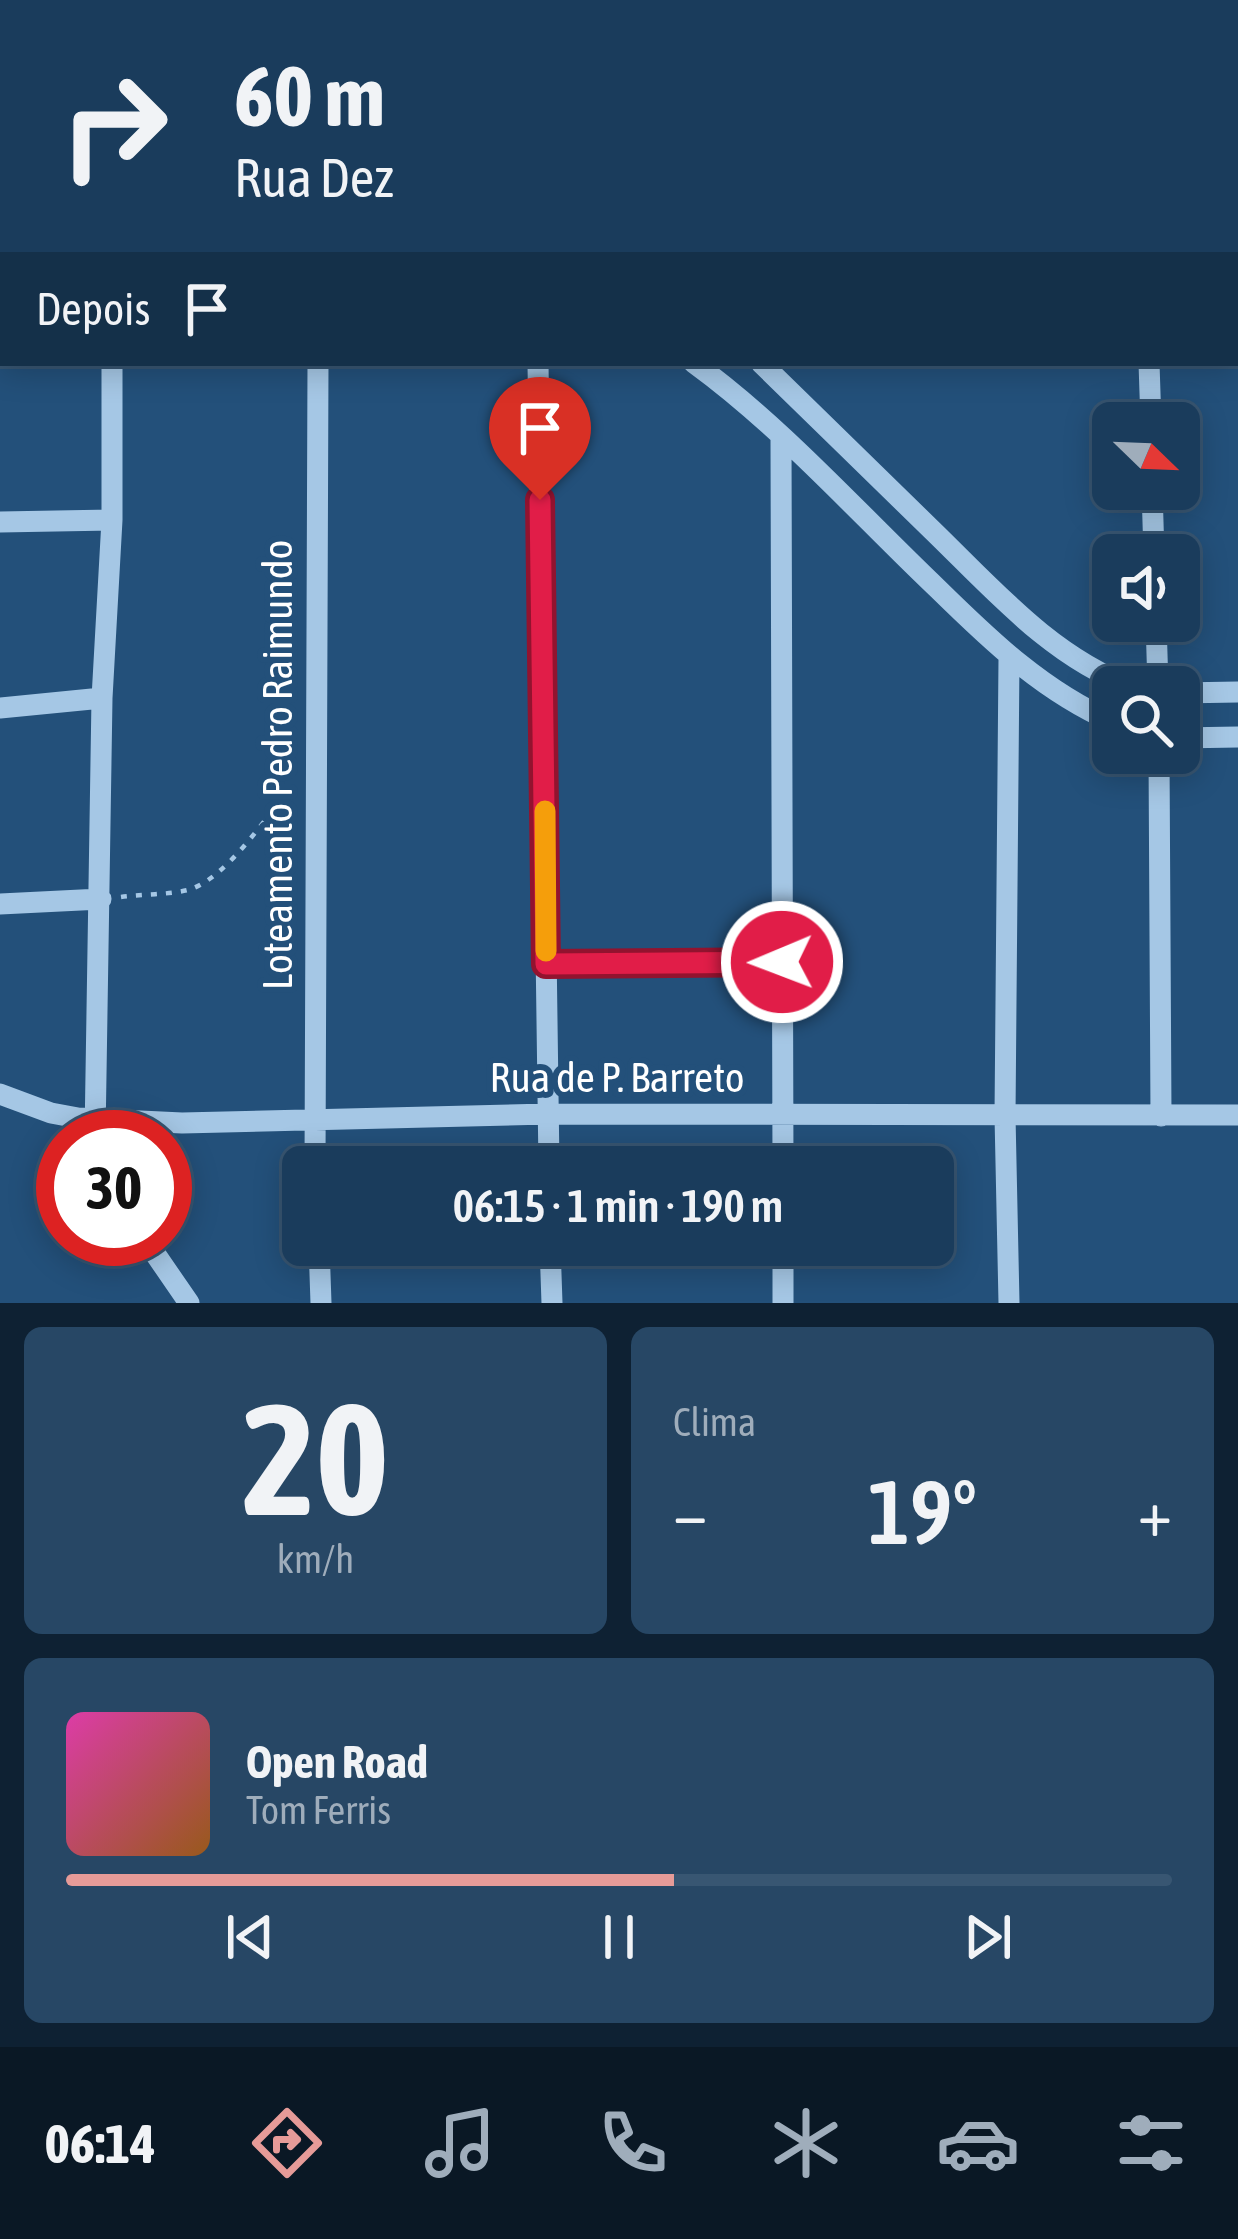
<!DOCTYPE html>
<html lang="pt">
<head>
<meta charset="utf-8">
<style>
	:root { --surface:#1a3c5c; --page:#274765; --text:#f1f3f6; --muted:#9fadbb; --line:#385672; --accent:#e69b98 }
	body { margin:0; font-family:"Asap Condensed",sans-serif; background:var(--page); color:var(--text); height:100vh; display:flex; flex-direction:column; font-size:45px; white-space:nowrap }
	* { box-sizing:border-box; margin:0 }
	p { font-size:39px; color:var(--muted) }
	.icon { flex:none; width:66px; height:66px; fill:none; stroke:currentColor; stroke-width:2; stroke-linecap:round; stroke-linejoin:round }
	.map { position:relative; height:1303px; overflow:hidden }
	.sheet { display:flex; flex-direction:column; gap:24px; padding:24px; background:#0e2133; flex:1 }
	.sheet>* { flex:none }
	.top-card { position:absolute; left:0px; top:0px; width:1239px; height:366px; box-shadow:0 6px 30px #0003,0 0 0 3px var(--line); background:#1a3c5c; color:var(--text); overflow:hidden }
	.needle { width:78px; rotate:113deg }
	.tools { position:absolute; left:1092px; top:402px; display:grid; gap:24px }
	.tools a { display:grid; place-items:center; width:108px; height:108px; border-radius:18px; background:var(--surface); box-shadow:0 6px 30px #0003,0 0 0 3px var(--line); font-size:60px }
	.speed { position:absolute; left:36px; top:1110px; display:flex; gap:24px; font-size:60px; font-weight:700; text-align:center }
	.speed>* { display:grid; place-content:center; width:156px; height:156px; border-radius:50%; background:var(--surface); box-shadow:0 6px 30px #0003,0 0 0 3px var(--line); line-height:1 }
	.speed .limit { border:18px solid #d22; background:#fff; color:#111 }
	.pin { position:absolute; display:grid; place-items:center; width:102px; height:102px; color:#fff; margin:-123px -51px; border-radius:50% 50% 50% 0; rotate:-45deg; box-shadow:0 0 12px #0007 }
	.pin .icon { rotate:45deg }
	.me { position:absolute; width:132px; margin:-66px; rotate:269deg; stroke-linejoin:round; filter:drop-shadow(0 0 9px #0008) }
	.turn { display:flex; align-items:center; gap:42px; height:252px; padding:0 36px; font-size:54px }
	.turn .icon { width:156px; height:156px; stroke-width:2.5 }
	.turn b { display:block; font-size:84px; line-height:102px }
	.then { display:flex; align-items:center; height:114px; padding:0 36px; background:#0003; gap:24px; font-size:45px }
	.big { font-size:90px; font-weight:600; line-height:1.1 }
	.sheet .tile { flex:1; display:flex; flex-direction:column; justify-content:center; gap:18px; min-width:0; padding:0 42px; border-radius:18px; background:var(--page) }
	.sheet .dial { align-items:center; gap:0 }
	.dial b { font-size:156px; line-height:1 }
	.song { display:flex; align-items:center; gap:36px }
	.cover { width:144px; height:144px; border-radius:18px; background:linear-gradient(135deg,hsl(320 70% 55%),hsl(30 70% 35%)) }
	.played { height:12px; border-radius:6px; background:linear-gradient(90deg,var(--accent) 55%,var(--line) 55%) }
	.keys { display:flex; justify-content:space-around; direction:ltr }
	.heat { display:flex; justify-content:space-between; align-items:center; font-size:66px; direction:ltr }
	.sheet .tiles { flex:1; display:grid; gap:24px; grid-template-columns:1fr 1fr }
	.tile:last-child { grid-column:span 2 }
	.trip { position:absolute; left:282px; top:1146px; width:672px; height:120px; border-radius:18px; background:var(--surface); box-shadow:0 6px 30px #0003,0 0 0 3px var(--line); font-weight:600; line-height:120px; text-align:center }
	.dock { display:flex; height:192px; justify-content:space-around; align-items:center; background:#0a1825; color:var(--muted) }
	.dock .icon { width:84px; height:84px }
	.dock .active { color:var(--accent) }
	.dock b { font-size:54px; color:var(--text) }
	.map>svg:first-child { display:block }
	.lines { fill:none; stroke-linecap:round; stroke-linejoin:round }
	.path { stroke:#a5c7e5; stroke-width:4.5; stroke-dasharray:6 9; stroke-linecap:butt }
	.minor { stroke:#a5c7e5; stroke-width:21 }
	.route-casing { stroke:#92132f; stroke-width:30 }
	.route { stroke:#e11d48; stroke-width:21 }
	.slow { stroke:#f59e0b; stroke-width:21 }
	.labels { text-anchor:middle; dominant-baseline:central; stroke-width:12; stroke-linejoin:round; paint-order:stroke }
	.street-label { font-size:42px; fill:#fff; stroke:#23507a }
</style>
</head>
<body>
<div class="map">
<svg width="1238" height="1303" viewBox="0 0 1238 1303">
	<rect width="100%" height="100%" fill="#23507a"/>
	<g class="lines">
		<!-- path -->
		<path class="path" d="M121 897C142 894 167 895 188 890 227 879 271 811 295 780"/>
		<!-- minor -->
		<path class="minor" d="M866 0 867 3
			M1139 0V3
			M411 3 412 0
			M638 3 639 0
			M0 292H3
			M0 337H3
			M538 363 549 1167
			M694 363C782 427 859 514 938 589 992 642 1043 691 1113 722
			M761 363C818 419 875 474 932 530 992 588 1052 658 1133 687
			M1149 363 1151 423
			M781 439 783 1167
			M1152 489 1154 555
			M0 522 112 520
			M1156 621 1158 687
			M1009 658 1005 1116 1009 1303
			M1179 693 1238 692
			M0 708 102 698
			M1179 738 1238 737
			M1159 753 1161 1116
			M0 904 101 899
			M546 964 782 962
			M0 1094 51 1113 78 1118 182 1123 548 1114 1238 1115
			M95 1137 102 698 112 520V363
			M315 1167 318 363
			M145 1239 189 1303
			M319 1245 321 1303
			M550 1245 552 1303
			M783 1245V1303"/>
	</g>
	<g class="lines">
		<!-- route casing -->
		<g class="route-casing">
			<path id="route" d="M540 500 546 964 782 962"/>
		</g>
		<!-- route -->
		<use href="#route" class="route"/>
		<!-- slow -->
		<path class="slow" d="M545 811 546 951"/>
	</g>
	<g class="labels">
		<!-- street labels -->
		<g class="street-label">
			<text transform="translate(277 765) rotate(-90)">Loteamento Pedro Raimundo</text>
			<text x="617" y="1077">Rua de P. Barreto</text>
		</g>
	</g>
</svg>
<div class="tools">
<a><svg class="needle" viewBox="-14 -14 28 28"><path d="M0-13l5 13h-10z" fill="#e53935"/><path d="M0 13l5-13h-10z" fill="#9fadbb"/></svg></a>
<a><svg class="icon" aria-label="sound" viewBox="0 0 24 24"><path d="M4 9h4l5-4v14l-5-4H4zM17 9q2 3 0 6"/></svg></a>
<a><svg class="icon" aria-label="search" viewBox="0 0 24 24"><circle cx="10" cy="10" r="6"/><path d="M15 15l6 6"/></svg></a>
</div>
<div class="speed"><div class="limit">30</div></div>
<div class="pin" style="left:540px;top:500px;background:#d93025"><svg class="icon" aria-label="arrive" viewBox="0 0 24 24"><path d="M6 21V4h12l-3 4 3 4H6"/></svg></div>
<svg class="me" style="left:782px;top:962px" viewBox="-20 -20 40 40"><circle r="17" fill="#e11d48" stroke="#fff" stroke-width="3"/><path d="M0-11L8 9 0 5-8 9z" fill="#fff"/></svg>
<div class="trip">06:15 · 1 min · 190 m</div>
<div class="top-card">
<div class="turn"><svg class="icon" aria-label="right" viewBox="0 0 24 24"><path d="M7 20v-9h11M14 6l5 5-5 5"/></svg><div><b>60 m</b>Rua Dez</div></div>
<div class="then">Depois<svg class="icon" aria-label="arrive" viewBox="0 0 24 24"><path d="M6 21V4h12l-3 4 3 4H6"/></svg></div>
</div>
</div>
<section class="sheet">
<div class="tiles">
<div class="tile dial"><b>20</b><p>km/h</p></div>
<div class="tile"><p>Clima</p>
<div class="heat"><a>−</a><b class="big">19°</b><a>+</a></div>
</div>
<div class="tile">
<div class="song"><i class="cover"></i><div><b>Open Road</b><p>Tom Ferris</p></div></div>
<div class="played"></div>
<div class="keys"><svg class="icon" aria-label="previous" viewBox="0 0 24 24"><path d="M18 5L8 12l10 7zM5 5v14"/></svg><svg class="icon" aria-label="pause" viewBox="0 0 24 24"><path d="M8 5v14M16 5v14"/></svg><svg class="icon" aria-label="next" viewBox="0 0 24 24"><path d="M6 5l10 7-10 7zM19 5v14"/></svg></div>
</div>
</div>
</section>
<nav class="dock">
<b>06:14</b>
<svg class="icon active" aria-label="directions" viewBox="0 0 24 24"><path d="M12 3l9 9-9 9-9-9zM9 14v-3h6M13 9l2 2-2 2"/></svg>
<svg class="icon" aria-label="music" viewBox="0 0 24 24"><path d="M9 18V5l10-2v13"/><circle cx="6" cy="18" r="3"/><circle cx="16" cy="16" r="3"/></svg>
<svg class="icon" aria-label="phone" viewBox="0 0 24 24"><path d="M5 4h4l2 5-3 2q2 4 5 5l2-3 5 2v4C11 20 4 13 5 4z"/></svg>
<svg class="icon" aria-label="climate" viewBox="0 0 24 24"><path d="M12 3v18M4 7l16 10M4 17L20 7"/></svg>
<svg class="icon" aria-label="car" viewBox="0 0 24 24"><path d="M5 17H2v-5l4-1 3-4h7l3 4 3 1v5h-3M9 17h6M6 11h13"/><circle cx="7" cy="17" r="2"/><circle cx="17" cy="17" r="2"/></svg>
<svg class="icon" aria-label="filters" viewBox="0 0 24 24"><path d="M4 7h16M4 17h16"/><circle cx="9" cy="7" r="2"/><circle cx="15" cy="17" r="2"/></svg>
</nav>
</body>
</html>
